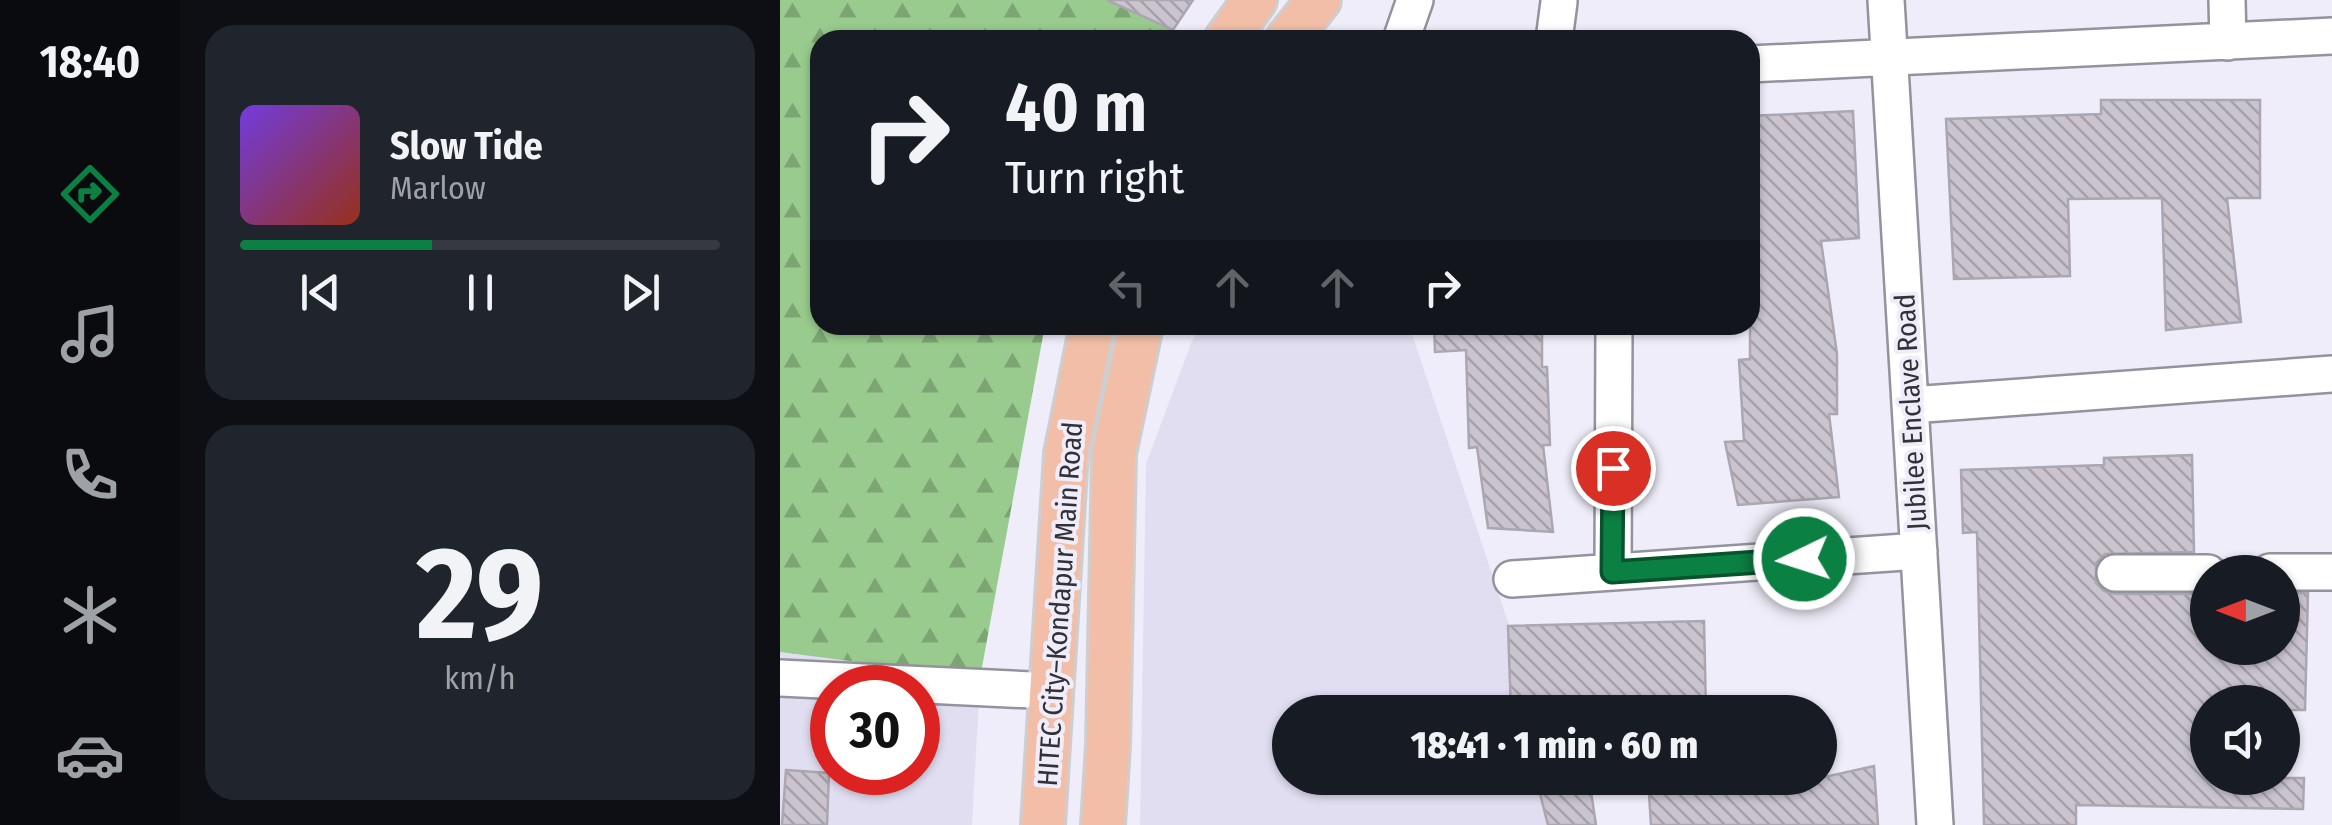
<!DOCTYPE html>
<html lang="en">
<head>
<meta charset="utf-8">
<style>
	:root { --surface:#171b24; --page:#20242c; --text:#f1f3f6; --muted:#9ea1a6; --line:#363941; --accent:#0b8043 }
	body { margin:0; font-family:"Fira Sans Condensed",sans-serif; background:var(--page); color:var(--text); height:100vh; display:flex; flex-direction:column; font-size:38px; white-space:nowrap }
	* { box-sizing:border-box; margin:0 }
	p { font-size:32px; color:var(--muted) }
	.icon { flex:none; width:55px; height:55px; fill:none; stroke:currentColor; stroke-width:2; stroke-linecap:round; stroke-linejoin:round }
	.map { position:relative; flex:1; overflow:hidden }
	.details { display:flex; flex-direction:column; gap:25px; padding:25px; background:#0d0f14; width:600px }
	.details>* { flex:none }
	.top-card { position:absolute; left:30px; top:30px; width:950px; height:305px; border-radius:30px; box-shadow:0 2px 8px #0004; background:#171b24; color:var(--text); overflow:hidden }
	.needle { width:65px; rotate:270deg }
	.controls { position:absolute; left:1410px; top:555px; display:grid; gap:20px }
	.controls a { display:grid; place-items:center; width:110px; height:110px; border-radius:50%; background:var(--surface); box-shadow:0 2px 8px #0004; font-size:50px }
	.speed { position:absolute; left:30px; top:665px; display:flex; gap:20px; font-size:50px; font-weight:700; text-align:center }
	.speed>* { display:grid; place-content:center; width:130px; height:130px; border-radius:50%; background:var(--surface); box-shadow:0 2px 8px #0004; line-height:1 }
	.speed .limit { border:15px solid #d22; background:#fff; color:#111 }
	.pin { position:absolute; display:grid; place-items:center; width:85px; height:85px; color:#fff; margin:-42px; border:5px solid #fff; border-radius:50%; box-shadow:0 2px 10px #0007 }
	.me { position:absolute; width:110px; margin:-55px; rotate:266deg; stroke-linejoin:round; filter:drop-shadow(0 0 8px #0008) }
	.turn { display:flex; align-items:center; gap:35px; height:210px; padding:0 30px; font-size:45px }
	.turn .icon { width:130px; height:130px; stroke-width:2.5 }
	.turn b { display:block; font-size:70px; line-height:85px }
	.lanes { display:flex; align-items:center; height:95px; padding:0 30px; background:#0003; justify-content:center; gap:50px; direction:ltr }
	.lanes .off { opacity:.35 }
	.details .widget { flex:1; display:flex; flex-direction:column; justify-content:center; gap:15px; min-width:0; padding:0 35px; border-radius:30px; background:var(--page) }
	.details .dial { align-items:center; gap:0 }
	.dial b { font-size:130px; line-height:1 }
	.song { display:flex; align-items:center; gap:30px }
	.cover { width:120px; height:120px; border-radius:15px; background:linear-gradient(135deg,hsl(260 70% 55%),hsl(10 70% 35%)) }
	.played { height:10px; border-radius:5px; background:linear-gradient(90deg,var(--accent) 40%,var(--line) 40%) }
	.keys { display:flex; justify-content:space-around; direction:ltr }
	.trip { position:absolute; left:492px; top:695px; width:565px; height:100px; border-radius:50px; background:var(--surface); box-shadow:0 2px 8px #0004; font-weight:800; line-height:100px; text-align:center }
	main { display:flex; flex:1; min-height:0 }
	.tabs { display:flex; flex-direction:column; width:180px; justify-content:space-around; align-items:center; background:#090b0e; color:var(--muted) }
	.tabs .icon { width:70px; height:70px }
	.tabs .on { color:var(--accent) }
	.tabs b { font-size:45px; color:var(--text) }
	.map>svg:first-child { display:block }
	.built { fill:#e2def2; fill-rule:evenodd }
	.forest { fill:url(#forest-firs) }
	.building { fill:url(#building-back-hatch); stroke:#aba6b0; stroke-width:2.5 }
	.lines { fill:none; stroke-linecap:round; stroke-linejoin:round }
	.minor-casing { stroke:#94929d; stroke-width:40 }
	.major-casing { stroke:#cececf; stroke-width:48 }
	.minor { stroke:#fff; stroke-width:35 }
	.major { stroke:#f2bea7; stroke-width:42 }
	.route-casing { stroke:#07532c; stroke-width:25 }
	.route { stroke:#0b8043; stroke-width:18 }
	.labels { text-anchor:middle; dominant-baseline:central; stroke-width:8; stroke-linejoin:round; paint-order:stroke }
	.street-label { font-size:28px; fill:#323136; stroke:#efedf9 }
</style>
</head>
<body>
<main>
<nav class="tabs">
<b>18:40</b>
<svg class="icon on" aria-label="directions" viewBox="0 0 24 24"><path d="M12 3l9 9-9 9-9-9zM9 14v-3h6M13 9l2 2-2 2"/></svg>
<svg class="icon" aria-label="music" viewBox="0 0 24 24"><path d="M9 18V5l10-2v13"/><circle cx="6" cy="18" r="3"/><circle cx="16" cy="16" r="3"/></svg>
<svg class="icon" aria-label="phone" viewBox="0 0 24 24"><path d="M5 4h4l2 5-3 2q2 4 5 5l2-3 5 2v4C11 20 4 13 5 4z"/></svg>
<svg class="icon" aria-label="climate" viewBox="0 0 24 24"><path d="M12 3v18M4 7l16 10M4 17L20 7"/></svg>
<svg class="icon" aria-label="car" viewBox="0 0 24 24"><path d="M5 17H2v-5l4-1 3-4h7l3 4 3 1v5h-3M9 17h6M6 11h13"/><circle cx="7" cy="17" r="2"/><circle cx="17" cy="17" r="2"/></svg>
</nav>
<section class="details">
<div class="widget">
<div class="song"><i class="cover"></i><div><b>Slow Tide</b><p>Marlow</p></div></div>
<div class="played"></div>
<div class="keys"><svg class="icon" aria-label="previous" viewBox="0 0 24 24"><path d="M18 5L8 12l10 7zM5 5v14"/></svg><svg class="icon" aria-label="pause" viewBox="0 0 24 24"><path d="M8 5v14M16 5v14"/></svg><svg class="icon" aria-label="next" viewBox="0 0 24 24"><path d="M6 5l10 7-10 7zM19 5v14"/></svg></div>
</div>
<div class="widget dial"><b>29</b><p>km/h</p></div>
</section>
<div class="map">
<svg width="1552" height="825" viewBox="0 0 1552 825">
	<defs>
		<pattern id="forest-firs" width="22" height="20" patternUnits="userSpaceOnUse" patternTransform="scale(2.5)"><rect width="22" height="20" fill="#98cb8d"/><path d="M5 1l3.5 6h-7zM16 11l3.5 6h-7z" fill="#7da574"/></pattern>
		<pattern id="building-back-hatch" width="6" height="6" patternUnits="userSpaceOnUse" patternTransform="scale(2.5)"><rect width="6" height="6" fill="#cac4cf"/><path d="M-1 5l2 2M0 0l6 6M5-1l2 2" fill="none" stroke="#a5a0a9"/></pattern>
	</defs>
	<rect width="100%" height="100%" fill="#efedf9"/>
	<!-- built -->
	<path class="built" d="M418 325H629L758 712H510V778H780L795 825H360L366 464Z
		M0 652 200 678 192 825H0ZM52 688H138V772H52Z"/>
	<!-- forest -->
	<path class="forest" d="M0 0H327L393 30 388 40H40V325H265L200 678 0 652Z"/>
	<!-- building -->
	<path class="building" d="M327 0H413L393 30Z
		M1321 100H1480V198H1447L1461 322 1386 330 1382 198 1288 199 1290 276 1174 279 1166 119 1321 114Z
		M1073 111 1079 238 1041 241 1057 354V414H1049L1059 497 958 505 945 442 964 441 959 360 970 359V116Z
		M654 325H762V367H767L770 445H763L773 532 708 528 697 447 689 448 686 350 655 352Z
		M1412 455 1414 552 1325 554 1316 563V583L1324 591 1335 594H1428V648H1502V593H1528L1525 710H1502V702H1428V778H1524L1523 809 1296 805V825H1204L1197 532 1183 533 1181 470 1324 465V458Z
		M924 621 926 712H731L728 626Z
		M1094 766 1098 825H871L868 778H1040Z
		M6 770 49 773 47 825H2Z
		M756 778H809L816 825H768Z"/>
	<g class="lines">
		<!-- minor casing -->
		<g class="minor-casing">
			<path id="minor" d="M1106 0 1155 825
				M1447 0 1448 42
				M621 40 635 0
				M774 40 779 2
				M970 64 1552 36
				M1131 405 1552 374
				M833 572 834 328
				M1490 572H1552
				M1335 573H1428
				M732 579 1139 551
				M0 678 272 691"/>
		</g>
		<!-- major casing -->
		<g class="major-casing">
			<path id="major" d="M446 40 475 0
				M507 40 539 0
				M263 825 286 454 312 325
				M323 825 328 746 334 453 361 325"/>
		</g>
		<!-- minor -->
		<use href="#minor" class="minor"/>
		<!-- major -->
		<use href="#major" class="major"/>
	</g>
	<g class="lines">
		<!-- route casing -->
		<g class="route-casing">
			<path id="route" d="M833 468 832 572 1024 559"/>
		</g>
		<!-- route -->
		<use href="#route" class="route"/>
	</g>
	<g class="labels">
		<!-- street labels -->
		<g class="street-label">
			<text transform="translate(1131 412) rotate(-93)">Jubilee Enclave Road</text>
			<text transform="translate(280 604) rotate(-86)">HITEC City–Kondapur Main Road</text>
		</g>
	</g>
</svg>
<div class="controls">
<a><svg class="needle" viewBox="-14 -14 28 28"><path d="M0-13l5 13h-10z" fill="#e53935"/><path d="M0 13l5-13h-10z" fill="#9ea1a6"/></svg></a>
<a><svg class="icon" aria-label="sound" viewBox="0 0 24 24"><path d="M4 9h4l5-4v14l-5-4H4zM17 9q2 3 0 6"/></svg></a>
</div>
<div class="speed"><div class="limit">30</div></div>
<div class="pin" style="left:833px;top:468px;background:#d93025"><svg class="icon" aria-label="arrive" viewBox="0 0 24 24"><path d="M6 21V4h12l-3 4 3 4H6"/></svg></div>
<svg class="me" style="left:1024px;top:559px" viewBox="-20 -20 40 40"><circle r="17" fill="#0b8043" stroke="#fff" stroke-width="3"/><path d="M0-11L8 9 0 5-8 9z" fill="#fff"/></svg>
<div class="trip">18:41 · 1 min · 60 m</div>
<div class="top-card">
<div class="turn"><svg class="icon" aria-label="right" viewBox="0 0 24 24"><path d="M7 20v-9h11M14 6l5 5-5 5"/></svg><div><b>40 m</b>Turn right</div></div>
<div class="lanes"><svg class="icon off" aria-label="left" viewBox="0 0 24 24"><path d="M17 20v-9H6M10 6l-5 5 5 5"/></svg><svg class="icon off" aria-label="ahead" viewBox="0 0 24 24"><path d="M12 20V5M6 11l6-6 6 6"/></svg><svg class="icon off" aria-label="ahead" viewBox="0 0 24 24"><path d="M12 20V5M6 11l6-6 6 6"/></svg><svg class="icon" aria-label="right" viewBox="0 0 24 24"><path d="M7 20v-9h11M14 6l5 5-5 5"/></svg></div>
</div>
</div>
</main>
</body>
</html>
